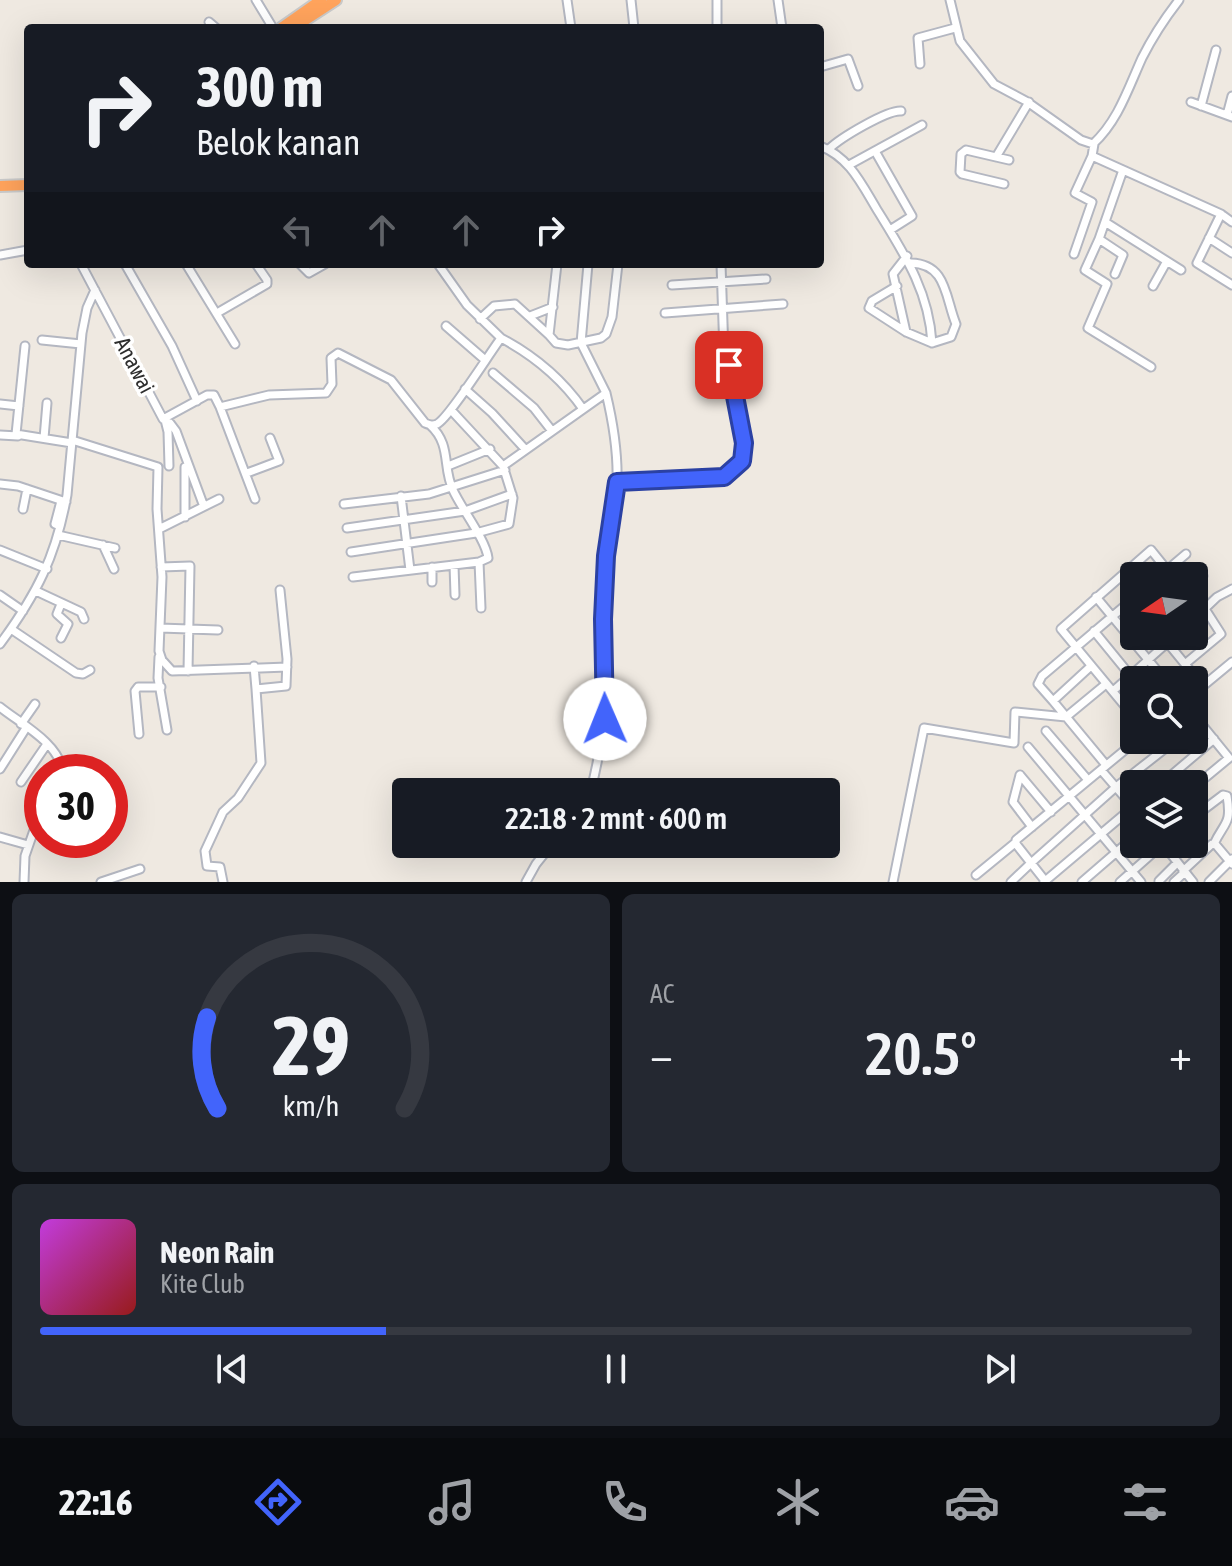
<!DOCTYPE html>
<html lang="id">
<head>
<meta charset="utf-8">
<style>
	:root { --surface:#171b24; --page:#242831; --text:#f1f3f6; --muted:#9ea1a6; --line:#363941; --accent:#4264fb }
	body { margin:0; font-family:"Asap Condensed",sans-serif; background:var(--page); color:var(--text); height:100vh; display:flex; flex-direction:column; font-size:30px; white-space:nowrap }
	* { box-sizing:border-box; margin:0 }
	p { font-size:26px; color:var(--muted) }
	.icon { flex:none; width:44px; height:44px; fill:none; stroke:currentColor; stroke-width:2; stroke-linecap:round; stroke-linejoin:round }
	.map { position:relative; height:882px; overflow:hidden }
	.drawer { display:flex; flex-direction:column; gap:12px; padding:12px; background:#0d0f14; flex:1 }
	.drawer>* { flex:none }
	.banner { position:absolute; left:24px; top:24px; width:800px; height:244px; border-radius:8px; box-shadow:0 8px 32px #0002; background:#171b24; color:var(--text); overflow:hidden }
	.needle { width:52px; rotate:257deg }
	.controls { position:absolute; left:1120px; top:562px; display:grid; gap:16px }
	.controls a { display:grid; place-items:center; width:88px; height:88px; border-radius:8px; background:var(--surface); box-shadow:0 8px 32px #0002; font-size:40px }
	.speed { position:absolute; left:24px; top:754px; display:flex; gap:16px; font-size:40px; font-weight:700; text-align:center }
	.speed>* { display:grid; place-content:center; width:104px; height:104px; border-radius:50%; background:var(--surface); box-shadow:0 8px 32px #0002; line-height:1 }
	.speed .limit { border:12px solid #d22; background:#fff; color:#111 }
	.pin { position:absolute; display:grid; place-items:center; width:68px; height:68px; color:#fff; margin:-34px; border-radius:16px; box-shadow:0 4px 12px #0006 }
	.me { position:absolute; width:88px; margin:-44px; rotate:359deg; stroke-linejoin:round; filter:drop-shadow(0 0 6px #0008) }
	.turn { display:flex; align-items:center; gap:28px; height:168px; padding:0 40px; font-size:36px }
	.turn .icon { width:104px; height:104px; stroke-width:2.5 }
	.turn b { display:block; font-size:56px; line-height:68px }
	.lanes { display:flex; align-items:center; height:76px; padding:0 40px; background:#0003; justify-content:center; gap:40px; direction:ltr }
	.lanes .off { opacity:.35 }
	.big { font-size:60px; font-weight:600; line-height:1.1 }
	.drawer .tile { flex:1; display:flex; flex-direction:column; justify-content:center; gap:12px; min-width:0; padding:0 28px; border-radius:12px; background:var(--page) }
	.drawer .dial { align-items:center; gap:0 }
	.dial svg { height:208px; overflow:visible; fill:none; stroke:var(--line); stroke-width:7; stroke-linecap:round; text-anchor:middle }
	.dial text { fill:var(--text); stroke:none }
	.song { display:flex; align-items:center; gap:24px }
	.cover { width:96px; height:96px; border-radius:12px; background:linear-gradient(135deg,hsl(290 70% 55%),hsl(0 70% 35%)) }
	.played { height:8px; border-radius:4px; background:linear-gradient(90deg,var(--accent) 30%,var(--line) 30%) }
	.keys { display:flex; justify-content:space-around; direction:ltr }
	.heat { display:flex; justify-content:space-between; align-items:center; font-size:44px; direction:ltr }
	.drawer .tiles { flex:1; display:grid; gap:12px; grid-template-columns:1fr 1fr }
	.tile:last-child { grid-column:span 2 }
	.trip { position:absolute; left:392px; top:778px; width:448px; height:80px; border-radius:8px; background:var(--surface); box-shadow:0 8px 32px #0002; font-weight:600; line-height:80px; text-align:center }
	.tabs { display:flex; height:128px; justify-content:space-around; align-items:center; background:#090b0e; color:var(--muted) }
	.tabs .icon { width:56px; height:56px }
	.tabs .active { color:var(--accent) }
	.tabs b { font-size:36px; color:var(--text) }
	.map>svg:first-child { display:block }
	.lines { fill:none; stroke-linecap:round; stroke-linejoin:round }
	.minor-casing { stroke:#b4b7c1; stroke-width:11 }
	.highway-casing { stroke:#c9c9c9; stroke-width:14 }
	.minor { stroke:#fff; stroke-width:7 }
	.highway { stroke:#ffa35c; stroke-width:10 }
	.route-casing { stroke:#2b41a3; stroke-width:20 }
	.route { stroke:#4264fb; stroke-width:14 }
	.labels { text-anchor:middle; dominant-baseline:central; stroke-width:7; stroke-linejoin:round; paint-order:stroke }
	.street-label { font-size:22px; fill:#2e2e2e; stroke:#fff }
</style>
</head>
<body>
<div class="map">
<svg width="1232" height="882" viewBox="0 0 1232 882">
	<rect width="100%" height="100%" fill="#efe9e1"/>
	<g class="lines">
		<!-- minor casing -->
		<g class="minor-casing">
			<path id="minor" d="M256 0 273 28
				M567 0 571 28
				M631 0 634 28
				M778 0 782 28
				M950 0 960 41 994 84 1026 101 1081 140 1093 144C1118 121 1128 89 1142 58 1152 38 1165 18 1179 0
				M209 22 216 28
				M717 28V0
				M920 64 918 38 955 28
				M820 67 848 59 858 86
				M1191 102 1232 117
				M1201 106 1216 50
				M1227 115 1232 96
				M820 146C849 157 861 183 876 208 903 252 929 290 932 343L906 332 869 308 872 301 897 286
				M829 149C840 138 887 110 901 111
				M875 151 912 216 890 230
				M1092 156 1221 214 1232 222
				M996 157 1009 160
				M849 165 922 125
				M1004 184 962 174 960 172 961 154 966 150 996 157 1029 102
				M1221 214 1197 263 1232 285
				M1105 222 1181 270
				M1209 238 1232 253
				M1099 239 1085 270 1107 284 1088 328 1151 367
				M1074 254 1092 202 1075 193 1092 156 1094 144
				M0 255 28 250
				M911 263C947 264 945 297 956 324L951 337 932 343
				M81 264 163 419 207 395H214L220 407 269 395 326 393 332 384 331 358 338 353 391 380 425 423C430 425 432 426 437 424 449 418 489 354 501 338L467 305 438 264
				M125 264 172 346 197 401
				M186 264 235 344
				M300 264 309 273 325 264
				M557 264 549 335 556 343 568 345 601 338 606 334 612 317 618 264
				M588 264 581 343 606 393
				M1115 274 1123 255 1099 239 1123 170
				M672 285 766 279
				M1153 286 1167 261
				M217 313 267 284V280L256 264
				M665 313 783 304
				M530 316 553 307
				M480 319 494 306 515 304 549 335
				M446 326 484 359
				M906 332 893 274 907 256
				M501 338C533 355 562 379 583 409
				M42 340 81 344
				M25 346 16 434 72 443
				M493 373 534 408 552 431
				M465 389 492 413 525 449
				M0 404 19 406
				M220 407 255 499
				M451 410 503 466 606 393C613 422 618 453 617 483 617 518 606 556 604 592 602 660 610 726 590 792
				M165 420 168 432 169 466
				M167 423H170L176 431 203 504
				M0 435 18 436
				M44 438 47 403
				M72 440 158 467 157 509 162 577 159 651 162 660 172 671 287 667
				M448 466 490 449
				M247 473 279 461 270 438
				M617 482 724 477 742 461 744 443 724 353 721 264
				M0 484 18 486 66 502
				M401 496 410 570
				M344 504 429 494 505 470
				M23 509 27 489
				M185 517V467
				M60 526 55 524 61 501
				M347 528 465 511 512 494
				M159 529 219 499
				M58 535 115 548
				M103 545 114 569
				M0 550 47 569
				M351 552 476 533 509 524 513 498 503 466
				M479 562 481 608
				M454 565 455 595
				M161 567 190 566 188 671
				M432 567V582
				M1160 576 1186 554
				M353 577 479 562 488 558C486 540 461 508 453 490 442 467 452 445 430 425
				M1194 584 1203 576
				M36 591 81 612 84 619
				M0 595 23 611
				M1096 597 1165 680
				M61 604 57 614 68 624 61 638
				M1194 619 1217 597 1232 589
				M160 628 218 630
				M11 629 76 673 83 674 90 670
				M1094 631 1134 680
				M1162 636 1203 686 1194 693
				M0 644C37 594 56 556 67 495L82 333 87 308 95 290
				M159 657 158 678 167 730
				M1185 664 1221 634 1205 609
				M254 666 256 689
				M1091 666 1053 701 1106 765
				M1203 686 1232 662
				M1113 691 1175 636
				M1053 701 1038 684 1042 676 1134 598
				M0 707C21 724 59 743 63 772
				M1194 715 1229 758 1194 787
				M1134 717 1061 629 1151 550 1172 576
				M21 724 35 704
				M1046 731 1088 780
				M139 734 135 691 138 687H161
				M1028 747 1141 882
				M0 769 26 728
				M1101 770 1133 807
				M1020 775 1013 802 1032 827
				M1020 775 1051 812
				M21 782 47 744
				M1161 784 1214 739
				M1194 817 1223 795 1227 796C1232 825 1224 822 1214 844
				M0 837 28 845
				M1163 844 1193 882
				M1183 871 1212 844 1216 845 1232 864
				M976 875 1015 843
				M1159 881 1177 863
				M24 882 25 856 42 807
				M101 882 140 869
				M223 882 220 867 207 866 205 851 223 812 238 798 261 763 256 689 286 686 287 659 280 590
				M526 882 536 864 552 844
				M893 882 924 728 1014 743 1015 712 1066 717 1106 684
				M1011 882 1031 863 1016 844V840L1137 740
				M1044 882 1134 806
				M1046 882 1031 863 1116 787 1176 740
				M1082 882 1134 837
				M1120 882 1163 844
				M1174 882 1185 872
				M1209 882 1232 859"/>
		</g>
		<!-- highway casing -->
		<g class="highway-casing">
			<path id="highway" d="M281 28 321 0
				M293 28 336 0
				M0 186 28 185"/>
		</g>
		<!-- minor -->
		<use href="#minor" class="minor"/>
		<!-- highway -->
		<use href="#highway" class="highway"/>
	</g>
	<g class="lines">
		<!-- route casing -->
		<g class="route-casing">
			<path id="route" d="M605 719 603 619 606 556 617 482 724 477 742 461 744 443 729 365"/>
		</g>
		<!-- route -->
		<use href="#route" class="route"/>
	</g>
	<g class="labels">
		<!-- street labels -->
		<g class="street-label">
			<text transform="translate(135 365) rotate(62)">Anawai</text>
		</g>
	</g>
</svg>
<div class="controls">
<a><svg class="needle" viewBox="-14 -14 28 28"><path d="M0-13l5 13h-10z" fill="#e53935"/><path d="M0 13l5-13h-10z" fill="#9ea1a6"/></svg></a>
<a><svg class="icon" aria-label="search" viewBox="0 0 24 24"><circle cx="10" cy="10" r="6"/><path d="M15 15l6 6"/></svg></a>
<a><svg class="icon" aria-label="layers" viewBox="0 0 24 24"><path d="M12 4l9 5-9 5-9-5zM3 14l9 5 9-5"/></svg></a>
</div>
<div class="speed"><div class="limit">30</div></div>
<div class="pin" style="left:729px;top:365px;background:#d93025"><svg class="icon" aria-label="arrive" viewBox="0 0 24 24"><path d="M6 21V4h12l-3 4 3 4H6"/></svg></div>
<svg class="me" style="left:605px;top:719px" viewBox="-20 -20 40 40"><circle r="19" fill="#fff"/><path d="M0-13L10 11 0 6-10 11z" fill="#4264fb"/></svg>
<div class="trip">22:18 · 2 mnt · 600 m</div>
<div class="banner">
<div class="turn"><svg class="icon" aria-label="right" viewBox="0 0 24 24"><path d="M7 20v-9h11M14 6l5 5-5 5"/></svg><div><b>300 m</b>Belok kanan</div></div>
<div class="lanes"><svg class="icon off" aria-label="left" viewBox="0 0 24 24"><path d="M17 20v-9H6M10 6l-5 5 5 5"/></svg><svg class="icon off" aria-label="ahead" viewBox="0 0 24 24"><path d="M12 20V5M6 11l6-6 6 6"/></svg><svg class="icon off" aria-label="ahead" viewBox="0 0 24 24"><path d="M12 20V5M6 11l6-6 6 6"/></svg><svg class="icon" aria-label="right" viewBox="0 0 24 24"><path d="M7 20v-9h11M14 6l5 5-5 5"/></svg></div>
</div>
</div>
<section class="drawer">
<div class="tiles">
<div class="tile dial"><svg viewBox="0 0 100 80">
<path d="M14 69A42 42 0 1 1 86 69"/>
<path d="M14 69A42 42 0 0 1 10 34" stroke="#4264fb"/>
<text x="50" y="56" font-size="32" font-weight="700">29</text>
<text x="50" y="72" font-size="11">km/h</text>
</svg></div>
<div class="tile"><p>AC</p>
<div class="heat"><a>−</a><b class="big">20.5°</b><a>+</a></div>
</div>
<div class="tile">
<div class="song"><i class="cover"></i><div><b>Neon Rain</b><p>Kite Club</p></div></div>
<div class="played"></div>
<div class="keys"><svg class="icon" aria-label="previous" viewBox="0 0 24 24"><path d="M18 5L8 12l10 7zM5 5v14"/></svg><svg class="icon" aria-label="pause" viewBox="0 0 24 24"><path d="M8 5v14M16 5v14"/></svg><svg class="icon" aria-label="next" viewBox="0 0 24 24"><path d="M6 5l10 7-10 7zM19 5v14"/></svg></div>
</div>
</div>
</section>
<nav class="tabs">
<b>22:16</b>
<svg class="icon active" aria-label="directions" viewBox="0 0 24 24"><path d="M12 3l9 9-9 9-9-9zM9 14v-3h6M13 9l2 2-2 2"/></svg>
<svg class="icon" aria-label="music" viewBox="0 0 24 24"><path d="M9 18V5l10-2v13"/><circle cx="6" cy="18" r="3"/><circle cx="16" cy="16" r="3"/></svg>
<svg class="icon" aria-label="phone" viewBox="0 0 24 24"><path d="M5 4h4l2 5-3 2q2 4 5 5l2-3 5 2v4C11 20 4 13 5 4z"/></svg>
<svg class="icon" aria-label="climate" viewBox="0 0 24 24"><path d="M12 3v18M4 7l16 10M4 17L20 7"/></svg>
<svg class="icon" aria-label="car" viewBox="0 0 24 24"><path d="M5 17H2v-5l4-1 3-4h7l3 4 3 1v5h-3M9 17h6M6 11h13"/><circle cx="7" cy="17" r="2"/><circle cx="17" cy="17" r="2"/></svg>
<svg class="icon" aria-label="filters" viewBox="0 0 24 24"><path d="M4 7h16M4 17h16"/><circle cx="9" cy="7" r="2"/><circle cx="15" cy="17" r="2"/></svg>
</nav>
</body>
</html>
